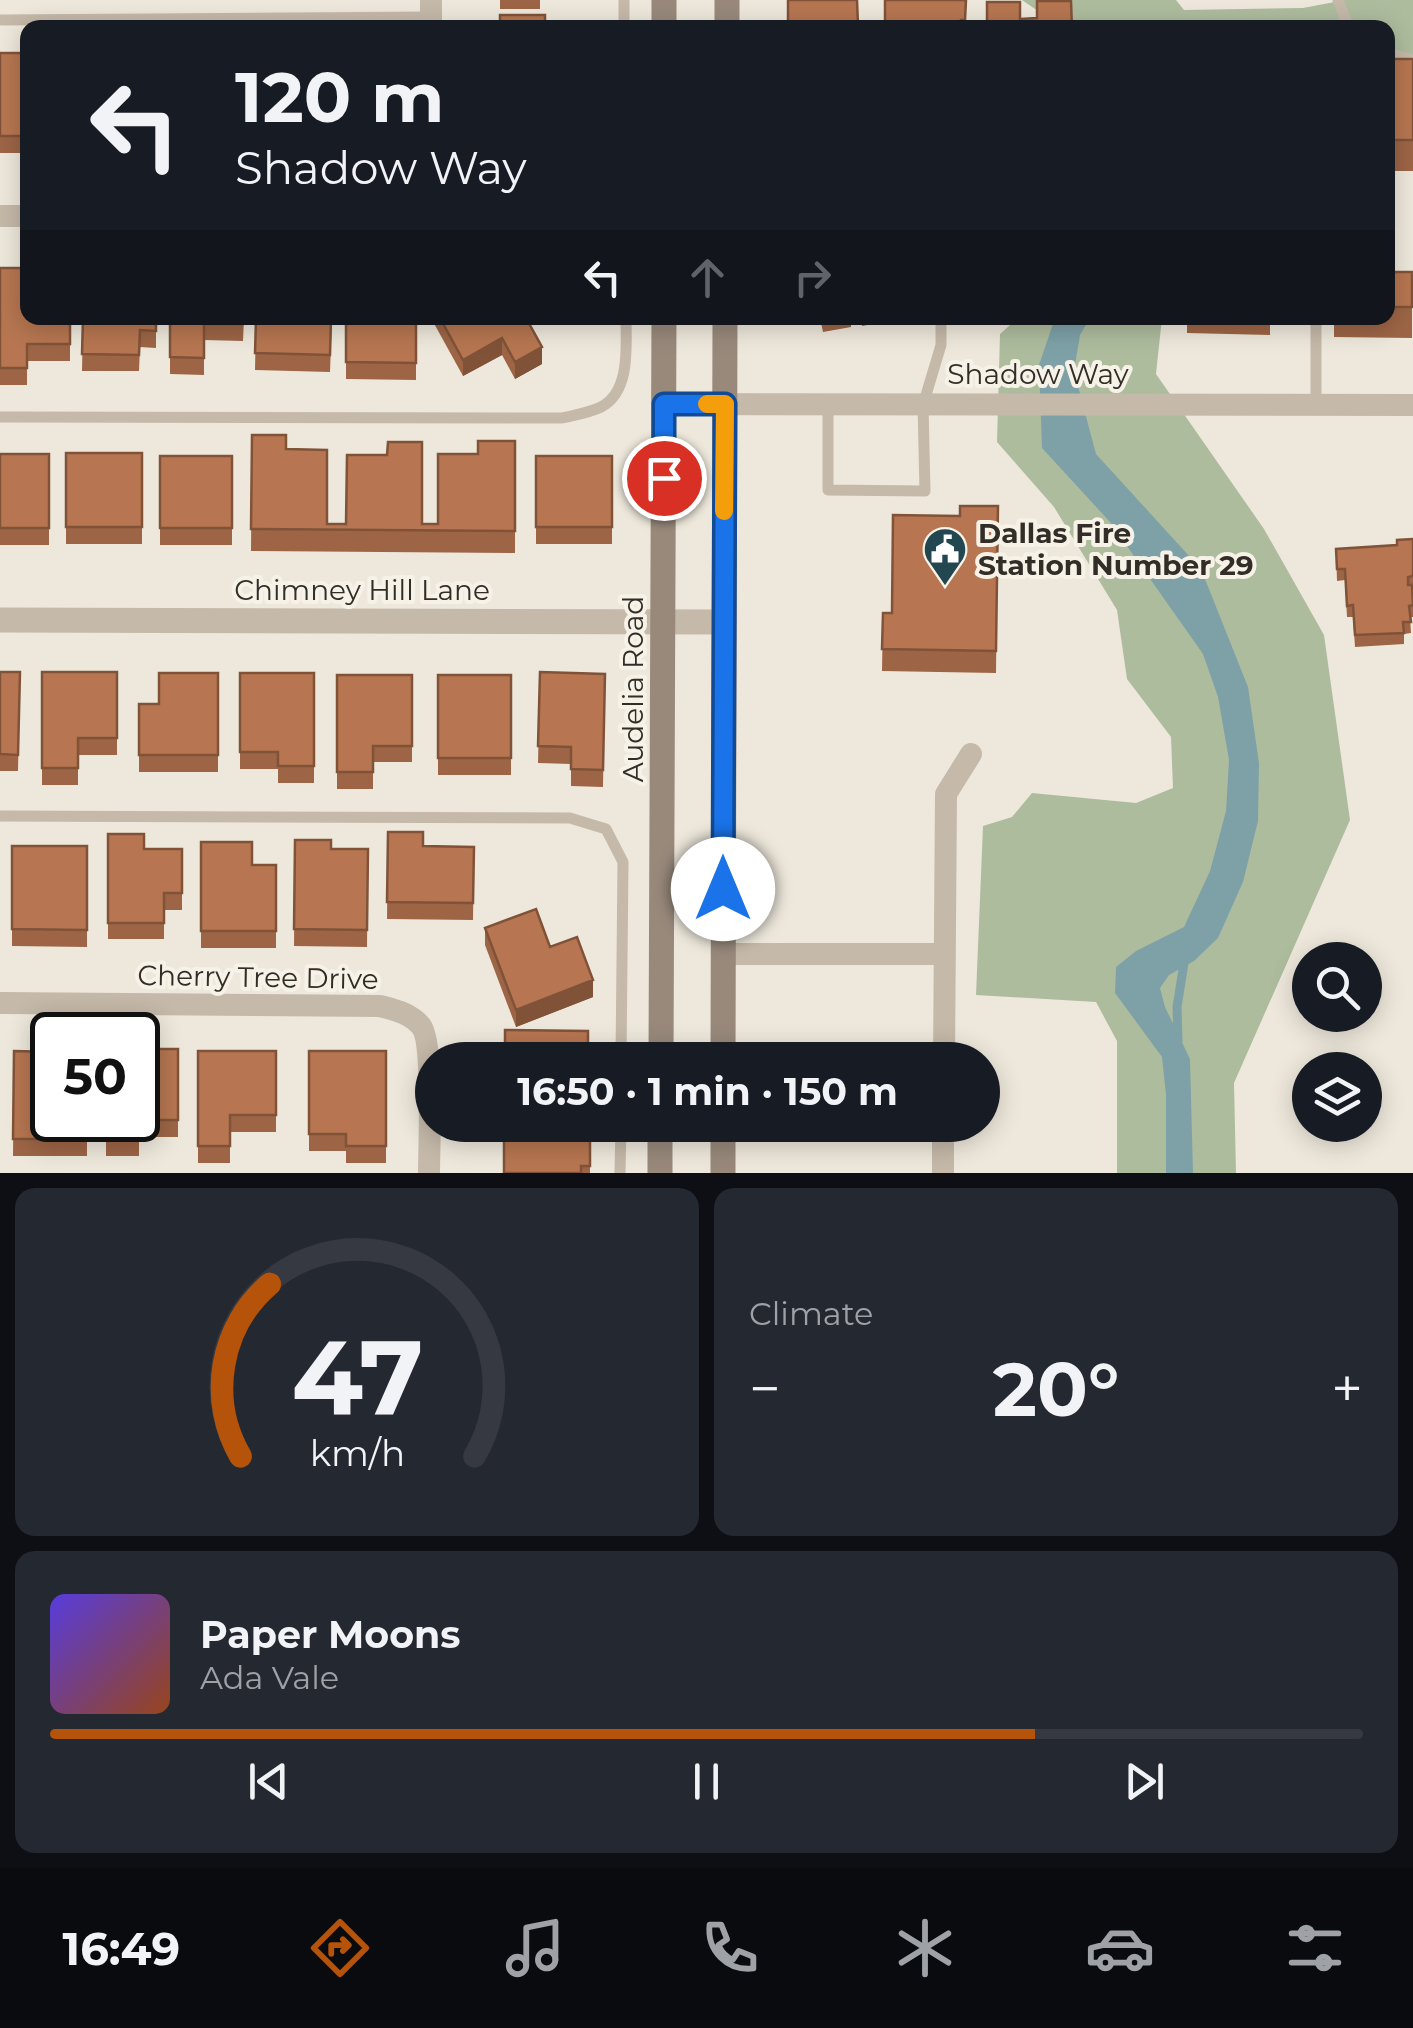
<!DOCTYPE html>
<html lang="en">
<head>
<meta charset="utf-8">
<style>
	:root { --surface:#171b24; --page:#242831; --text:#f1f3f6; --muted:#9ea1a6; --line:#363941; --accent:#b45309 }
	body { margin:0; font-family:Montserrat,sans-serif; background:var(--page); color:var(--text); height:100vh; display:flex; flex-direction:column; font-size:38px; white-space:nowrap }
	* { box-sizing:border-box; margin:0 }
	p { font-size:32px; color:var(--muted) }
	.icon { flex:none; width:55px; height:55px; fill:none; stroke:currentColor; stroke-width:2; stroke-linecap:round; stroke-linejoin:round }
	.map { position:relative; height:1173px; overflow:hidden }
	.side { display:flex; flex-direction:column; gap:15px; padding:15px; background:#0d0f14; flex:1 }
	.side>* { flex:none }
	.guide { position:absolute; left:20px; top:20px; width:1375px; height:305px; border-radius:20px; box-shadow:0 5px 25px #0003; background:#171b24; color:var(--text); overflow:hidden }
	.fabs { position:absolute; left:1292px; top:942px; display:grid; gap:20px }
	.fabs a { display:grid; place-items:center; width:90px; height:90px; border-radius:50%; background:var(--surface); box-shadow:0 5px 25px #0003; font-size:50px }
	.speed { position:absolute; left:30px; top:1012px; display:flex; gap:20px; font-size:50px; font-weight:700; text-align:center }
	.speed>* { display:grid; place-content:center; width:130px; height:130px; border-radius:50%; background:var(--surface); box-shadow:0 5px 25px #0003; line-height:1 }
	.speed .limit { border:5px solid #111; border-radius:15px; background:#fff; color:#111 }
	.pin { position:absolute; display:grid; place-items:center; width:85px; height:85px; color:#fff; margin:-42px; border:5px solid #fff; border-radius:50%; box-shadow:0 2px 10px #0007 }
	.me { position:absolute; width:110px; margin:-55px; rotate:0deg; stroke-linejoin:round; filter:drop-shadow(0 0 8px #0008) }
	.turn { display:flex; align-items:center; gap:35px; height:210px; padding:0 50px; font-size:45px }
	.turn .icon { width:130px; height:130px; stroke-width:2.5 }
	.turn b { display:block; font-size:70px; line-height:85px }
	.lanes { display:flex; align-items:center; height:95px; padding:0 50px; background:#0003; justify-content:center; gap:50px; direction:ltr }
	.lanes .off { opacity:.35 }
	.big { font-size:75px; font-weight:700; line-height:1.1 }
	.side .card { flex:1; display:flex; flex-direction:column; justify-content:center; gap:15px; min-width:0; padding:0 35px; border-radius:20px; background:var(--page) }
	.side .dial { align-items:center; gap:0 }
	.dial svg { height:260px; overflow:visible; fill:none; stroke:var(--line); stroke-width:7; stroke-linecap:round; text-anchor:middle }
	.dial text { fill:var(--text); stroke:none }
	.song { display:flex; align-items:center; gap:30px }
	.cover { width:120px; height:120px; border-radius:15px; background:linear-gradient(135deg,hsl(250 70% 55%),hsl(20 70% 35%)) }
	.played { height:10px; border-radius:5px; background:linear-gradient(90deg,var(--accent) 75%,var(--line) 75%) }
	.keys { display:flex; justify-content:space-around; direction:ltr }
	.heat { display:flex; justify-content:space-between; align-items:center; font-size:55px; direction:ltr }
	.side .tiles { flex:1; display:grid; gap:15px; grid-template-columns:1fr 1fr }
	.card:last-child { grid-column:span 2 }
	.trip { position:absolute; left:415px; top:1042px; width:585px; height:100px; border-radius:50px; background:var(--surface); box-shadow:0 5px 25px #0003; font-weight:700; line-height:100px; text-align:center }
	.dock { display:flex; height:160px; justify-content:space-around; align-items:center; background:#090b0e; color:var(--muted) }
	.dock .icon { width:70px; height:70px }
	.dock .active { color:var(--accent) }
	.dock b { font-size:45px; color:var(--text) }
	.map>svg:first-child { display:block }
	.green { fill:#aebc9e }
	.water { fill:#7ea1a8 }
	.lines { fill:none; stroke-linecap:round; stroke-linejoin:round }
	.stream { stroke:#7ea1a8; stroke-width:9 }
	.service { stroke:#c5b9a9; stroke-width:11 }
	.minor { stroke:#c5b9a9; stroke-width:22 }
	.tertiary { stroke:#c5b9a9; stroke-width:25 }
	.secondary { stroke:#98897b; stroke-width:25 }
	.wall { fill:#9d6546 }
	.shaded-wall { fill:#805339 }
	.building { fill:#b77651; stroke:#805339; stroke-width:2.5 }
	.route-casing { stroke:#114b97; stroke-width:25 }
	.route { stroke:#1a73e8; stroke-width:18 }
	.slow { stroke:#f59e0b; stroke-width:18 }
	.labels { text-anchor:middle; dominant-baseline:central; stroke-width:8; stroke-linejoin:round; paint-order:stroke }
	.street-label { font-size:28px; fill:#332d28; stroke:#f7f2e7 }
	.poi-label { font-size:28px; font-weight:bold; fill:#332d28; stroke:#f7f2e7; text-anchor:start }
</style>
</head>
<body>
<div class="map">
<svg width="1413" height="1173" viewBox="0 0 1413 1173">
	<rect width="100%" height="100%" fill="#eee8dc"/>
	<!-- green -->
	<path class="green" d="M1022 0H1176L1184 10 1303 8 1345 0H1413V65H1388V28L1061 27Z
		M1018 318H1162L1156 374 1264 529 1324 635 1350 820 1234 1083 1236 1173H1117V1041L1096 1002 976 995 983 826 1012 817 1032 793 1136 803 1173 788 1171 737 1127 679 1117 610 1054 507 997 442 1000 334Z"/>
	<!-- water -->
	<path class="water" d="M1055 318H1090L1080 335 1074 371 1096 454 1201 569 1248 687 1259 763 1258 821 1243 882 1218 938 1194 961 1169 975 1160 988 1165 1007 1190 1059 1193 1173H1166V1095L1162 1057 1115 993 1116 967 1136 951 1184 927 1210 871 1226 811 1229 760 1218 697 1203 654 1110 522 1042 448 1039 365Z"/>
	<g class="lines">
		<!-- stream -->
		<path class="stream" d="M1178 1041 1177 1007 1185 957"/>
		<!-- service -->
		<path class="service" d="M624 0V28
			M1338 0 1349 28
			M0 20 431 17
			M1388 53 1413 60
			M1316 318V404
			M828 405V490L925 491 923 405 941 345V318
			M0 417 562 418C574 415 589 413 601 407 631 392 626 345 626 318
			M0 816 570 818 606 829 623 862 621 1060
			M620 1173 621 1125"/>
		<!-- minor -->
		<path class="minor" d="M431 28V0
			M0 216H28
			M664 404 1413 405
			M722 954H944
			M0 1003 380 1006C395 1010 410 1013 421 1026 434 1042 429 1147 429 1173
			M944 1060 946 794 971 754
			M943 1173V1125"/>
		<!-- tertiary -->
		<path class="tertiary" d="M0 620 724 622"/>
		<!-- secondary -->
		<path class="secondary" d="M664 28V0
			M727 28V0
			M661 1060 664 318
			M723 1060 725 318
			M723 1125V1173
			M660 1173V1125"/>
	</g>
	<!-- wall -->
	<path class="wall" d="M500 0H540V9H500Z
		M788 0H857L858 28H788Z
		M885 0H966V28H885Z
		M0 53H28V153H0Z
		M1413 59V171H1393L1388 113V83H1393Z
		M0 268 70 318V361H27V385H0Z
		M1388 272H1412V338L1334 337V318H1388Z
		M83 318H156V348L140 347 139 371H82Z
		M170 318H244L243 341 204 340V375L170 374Z
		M256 318H332L330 372 255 370Z
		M346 318H416V380L346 379Z
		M431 318H526L542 364 515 379 502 355 463 376Z
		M820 318H857H851V327L823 332Z
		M861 318H889V321L862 326Z
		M1187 318H1270V335L1187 333Z
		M252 435 286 449 327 524H438L478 454 515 441V553L251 551Z
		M66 453H142V544H66Z
		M0 454H49V545H0Z
		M160 456H232V545H160Z
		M536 456H612V544H536Z
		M998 506 996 673 882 671 883 613H892L960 516Z
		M1413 539V617H1410L1411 633 1404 634V644L1355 647 1353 617H1347L1345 580 1337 581 1336 549 1397 545Z
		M0 672H20L18 771H0Z
		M42 672H117V755H78V785H42Z
		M540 672 605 674 603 787 571 786V764L538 763Z
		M218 673V772H139V704H159Z
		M240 673H314V783H278V769H240Z
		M337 675H412V762H373V789H337Z
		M438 675H511V775H438Z
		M388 832 423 846 474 847 473 920 387 919Z
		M108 834 144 849H182V910H164V939H108Z
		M295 840 331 849H368L367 947 294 946Z
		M201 842 252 865H276V948H201Z
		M12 846H87V947L12 946Z
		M485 928 550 947 593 997 516 1027 485 945Z
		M178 1049V1137H139V1156H106V1120Z
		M14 1051 87 1120V1156H13Z
		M198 1051H276V1132H230V1163H198Z
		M309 1051H386V1163H346V1151H309Z
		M590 1126V1173H504Z"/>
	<!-- shaded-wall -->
	<path class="shaded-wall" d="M502 338V355L463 376V360Z
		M542 347V364L515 379V362Z
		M593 980V997L516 1027V1010Z"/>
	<!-- building -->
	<path class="building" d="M788 0H857L858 25 788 26Z
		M885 0H966L965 20H961V24L885 23Z
		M1037 1H1071L1072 28H983L987 27V2H1020V19L1037 18Z
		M500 15H545V28H500Z
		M0 53H28V136H0Z
		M1393 59H1413V140H1393L1388 83H1393Z
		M0 268H28V318H70V344H27V368H0Z
		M1388 272H1412V307H1388Z
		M83 318H156V331L140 330 139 355 82 354Z
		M170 318H244L243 324H204V358L170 357Z
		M256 318H331L330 355 255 353Z
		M346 318H416V363L346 362Z
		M440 318H526L542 347 515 362 502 338 463 360Z
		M252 435H286V449L327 450V524H346L347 455H387L388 442H422V524H438V454H478V441H515V531L251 529Z
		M66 453H142V527H66Z
		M0 454H49V528H0Z
		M160 456H232V528H160Z
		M536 456H612V527H536Z
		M960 506H998L996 651 882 649 883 613H892L893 515 960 516Z
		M1413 539V576L1408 577V585H1412L1413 605 1409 606 1411 622H1403L1404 633 1355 635 1353 605 1347 606 1345 569H1337L1336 549 1397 545V540Z
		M0 672H20L18 755 0 754Z
		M42 672H117V738H78V768H42Z
		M540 672 605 674 603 770 571 769V747L538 746Z
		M159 673H218V755H139V704H159Z
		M240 673H314V766H278V752H240Z
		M337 675H412V746H373V772H337Z
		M438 675H511V758H438Z
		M388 832H423V846L474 847 473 903 387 902Z
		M108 834H144V849H182V893H164V923H108Z
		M295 840H331V849H368L367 930 294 929Z
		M201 842H252V865H276V931H201Z
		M12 846H87V930L12 929Z
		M536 909 550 947 577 937 593 980 516 1010 485 928Z
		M505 1030 588 1031V1060H505Z
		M138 1049H178V1120H139V1139H106V1120H138Z
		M14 1051 52 1052V1120H87V1139H13Z
		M198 1051H276V1115H230V1146H198Z
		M309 1051H386V1146H346V1134H309Z
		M504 1126H590V1166H581V1173H504Z"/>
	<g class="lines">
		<!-- route casing -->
		<g class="route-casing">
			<path id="route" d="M664 478V404H725L723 889"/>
		</g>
		<!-- route -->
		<use href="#route" class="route"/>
		<!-- slow -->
		<path class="slow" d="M707 404H725L724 511"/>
	</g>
	<!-- icons -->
	<defs>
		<g id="civic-pin" transform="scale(2.25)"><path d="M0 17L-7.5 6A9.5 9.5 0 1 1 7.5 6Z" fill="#234750" stroke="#f7f2e7"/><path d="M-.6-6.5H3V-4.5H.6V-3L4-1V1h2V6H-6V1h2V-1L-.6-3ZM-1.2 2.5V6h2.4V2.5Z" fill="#fff"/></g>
	</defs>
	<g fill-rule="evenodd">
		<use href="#civic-pin" x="945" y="549"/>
	</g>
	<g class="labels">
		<!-- street labels -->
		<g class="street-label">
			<text x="1038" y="374">Shadow Way</text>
			<text x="362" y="590">Chimney Hill Lane</text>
			<text transform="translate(633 689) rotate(-90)">Audelia Road</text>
			<text transform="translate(258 977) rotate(1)">Cherry Tree Drive</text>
		</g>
		<!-- poi labels -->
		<g class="poi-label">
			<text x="978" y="533">Dallas Fire<tspan x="978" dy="32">Station Number 29</tspan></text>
		</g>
	</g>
</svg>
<div class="fabs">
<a><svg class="icon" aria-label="search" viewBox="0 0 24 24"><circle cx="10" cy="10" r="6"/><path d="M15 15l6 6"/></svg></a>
<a><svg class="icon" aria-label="layers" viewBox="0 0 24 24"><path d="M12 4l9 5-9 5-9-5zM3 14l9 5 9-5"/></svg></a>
</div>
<div class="speed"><div class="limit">50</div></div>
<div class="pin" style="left:664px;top:478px;background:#d93025"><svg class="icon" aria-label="arrive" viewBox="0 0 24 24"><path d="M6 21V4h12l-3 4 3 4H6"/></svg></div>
<svg class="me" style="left:723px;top:889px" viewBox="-20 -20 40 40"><circle r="19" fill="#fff"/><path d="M0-13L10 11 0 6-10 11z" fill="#1a73e8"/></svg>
<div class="trip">16:50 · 1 min · 150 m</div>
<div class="guide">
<div class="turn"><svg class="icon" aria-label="left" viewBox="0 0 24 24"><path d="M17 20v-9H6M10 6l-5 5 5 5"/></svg><div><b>120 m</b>Shadow Way</div></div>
<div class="lanes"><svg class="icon" aria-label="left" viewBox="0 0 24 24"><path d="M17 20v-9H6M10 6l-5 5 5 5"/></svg><svg class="icon off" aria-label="ahead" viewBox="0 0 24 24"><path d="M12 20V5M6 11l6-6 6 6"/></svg><svg class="icon off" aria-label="right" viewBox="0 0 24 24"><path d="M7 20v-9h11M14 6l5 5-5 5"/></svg></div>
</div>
</div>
<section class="side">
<div class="tiles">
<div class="card dial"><svg viewBox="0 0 100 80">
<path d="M14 69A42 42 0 1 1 86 69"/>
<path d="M14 69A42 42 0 0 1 23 16" stroke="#b45309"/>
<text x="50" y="56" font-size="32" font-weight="700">47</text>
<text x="50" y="72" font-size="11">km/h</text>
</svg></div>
<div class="card"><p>Climate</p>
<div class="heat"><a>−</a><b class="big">20°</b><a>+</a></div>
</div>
<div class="card">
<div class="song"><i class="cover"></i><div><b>Paper Moons</b><p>Ada Vale</p></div></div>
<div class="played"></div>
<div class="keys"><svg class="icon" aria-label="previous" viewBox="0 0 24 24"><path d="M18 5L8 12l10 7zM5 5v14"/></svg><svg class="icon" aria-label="pause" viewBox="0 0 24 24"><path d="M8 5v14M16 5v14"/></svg><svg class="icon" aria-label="next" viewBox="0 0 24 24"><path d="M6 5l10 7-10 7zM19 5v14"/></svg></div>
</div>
</div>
</section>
<nav class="dock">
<b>16:49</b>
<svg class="icon active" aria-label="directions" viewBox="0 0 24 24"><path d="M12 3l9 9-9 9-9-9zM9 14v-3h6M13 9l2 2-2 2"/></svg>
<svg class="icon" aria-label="music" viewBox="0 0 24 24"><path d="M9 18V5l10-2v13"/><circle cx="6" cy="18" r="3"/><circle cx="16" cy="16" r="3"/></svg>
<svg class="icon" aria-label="phone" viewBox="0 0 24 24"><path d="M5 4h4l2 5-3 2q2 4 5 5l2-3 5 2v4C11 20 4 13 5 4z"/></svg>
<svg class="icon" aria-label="climate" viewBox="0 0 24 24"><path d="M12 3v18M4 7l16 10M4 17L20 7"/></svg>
<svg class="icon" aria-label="car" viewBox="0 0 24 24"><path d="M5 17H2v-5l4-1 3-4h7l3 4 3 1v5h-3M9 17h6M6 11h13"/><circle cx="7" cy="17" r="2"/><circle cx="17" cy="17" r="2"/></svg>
<svg class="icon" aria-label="filters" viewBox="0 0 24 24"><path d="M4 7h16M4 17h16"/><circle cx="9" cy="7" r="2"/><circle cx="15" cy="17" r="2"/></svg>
</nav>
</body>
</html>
